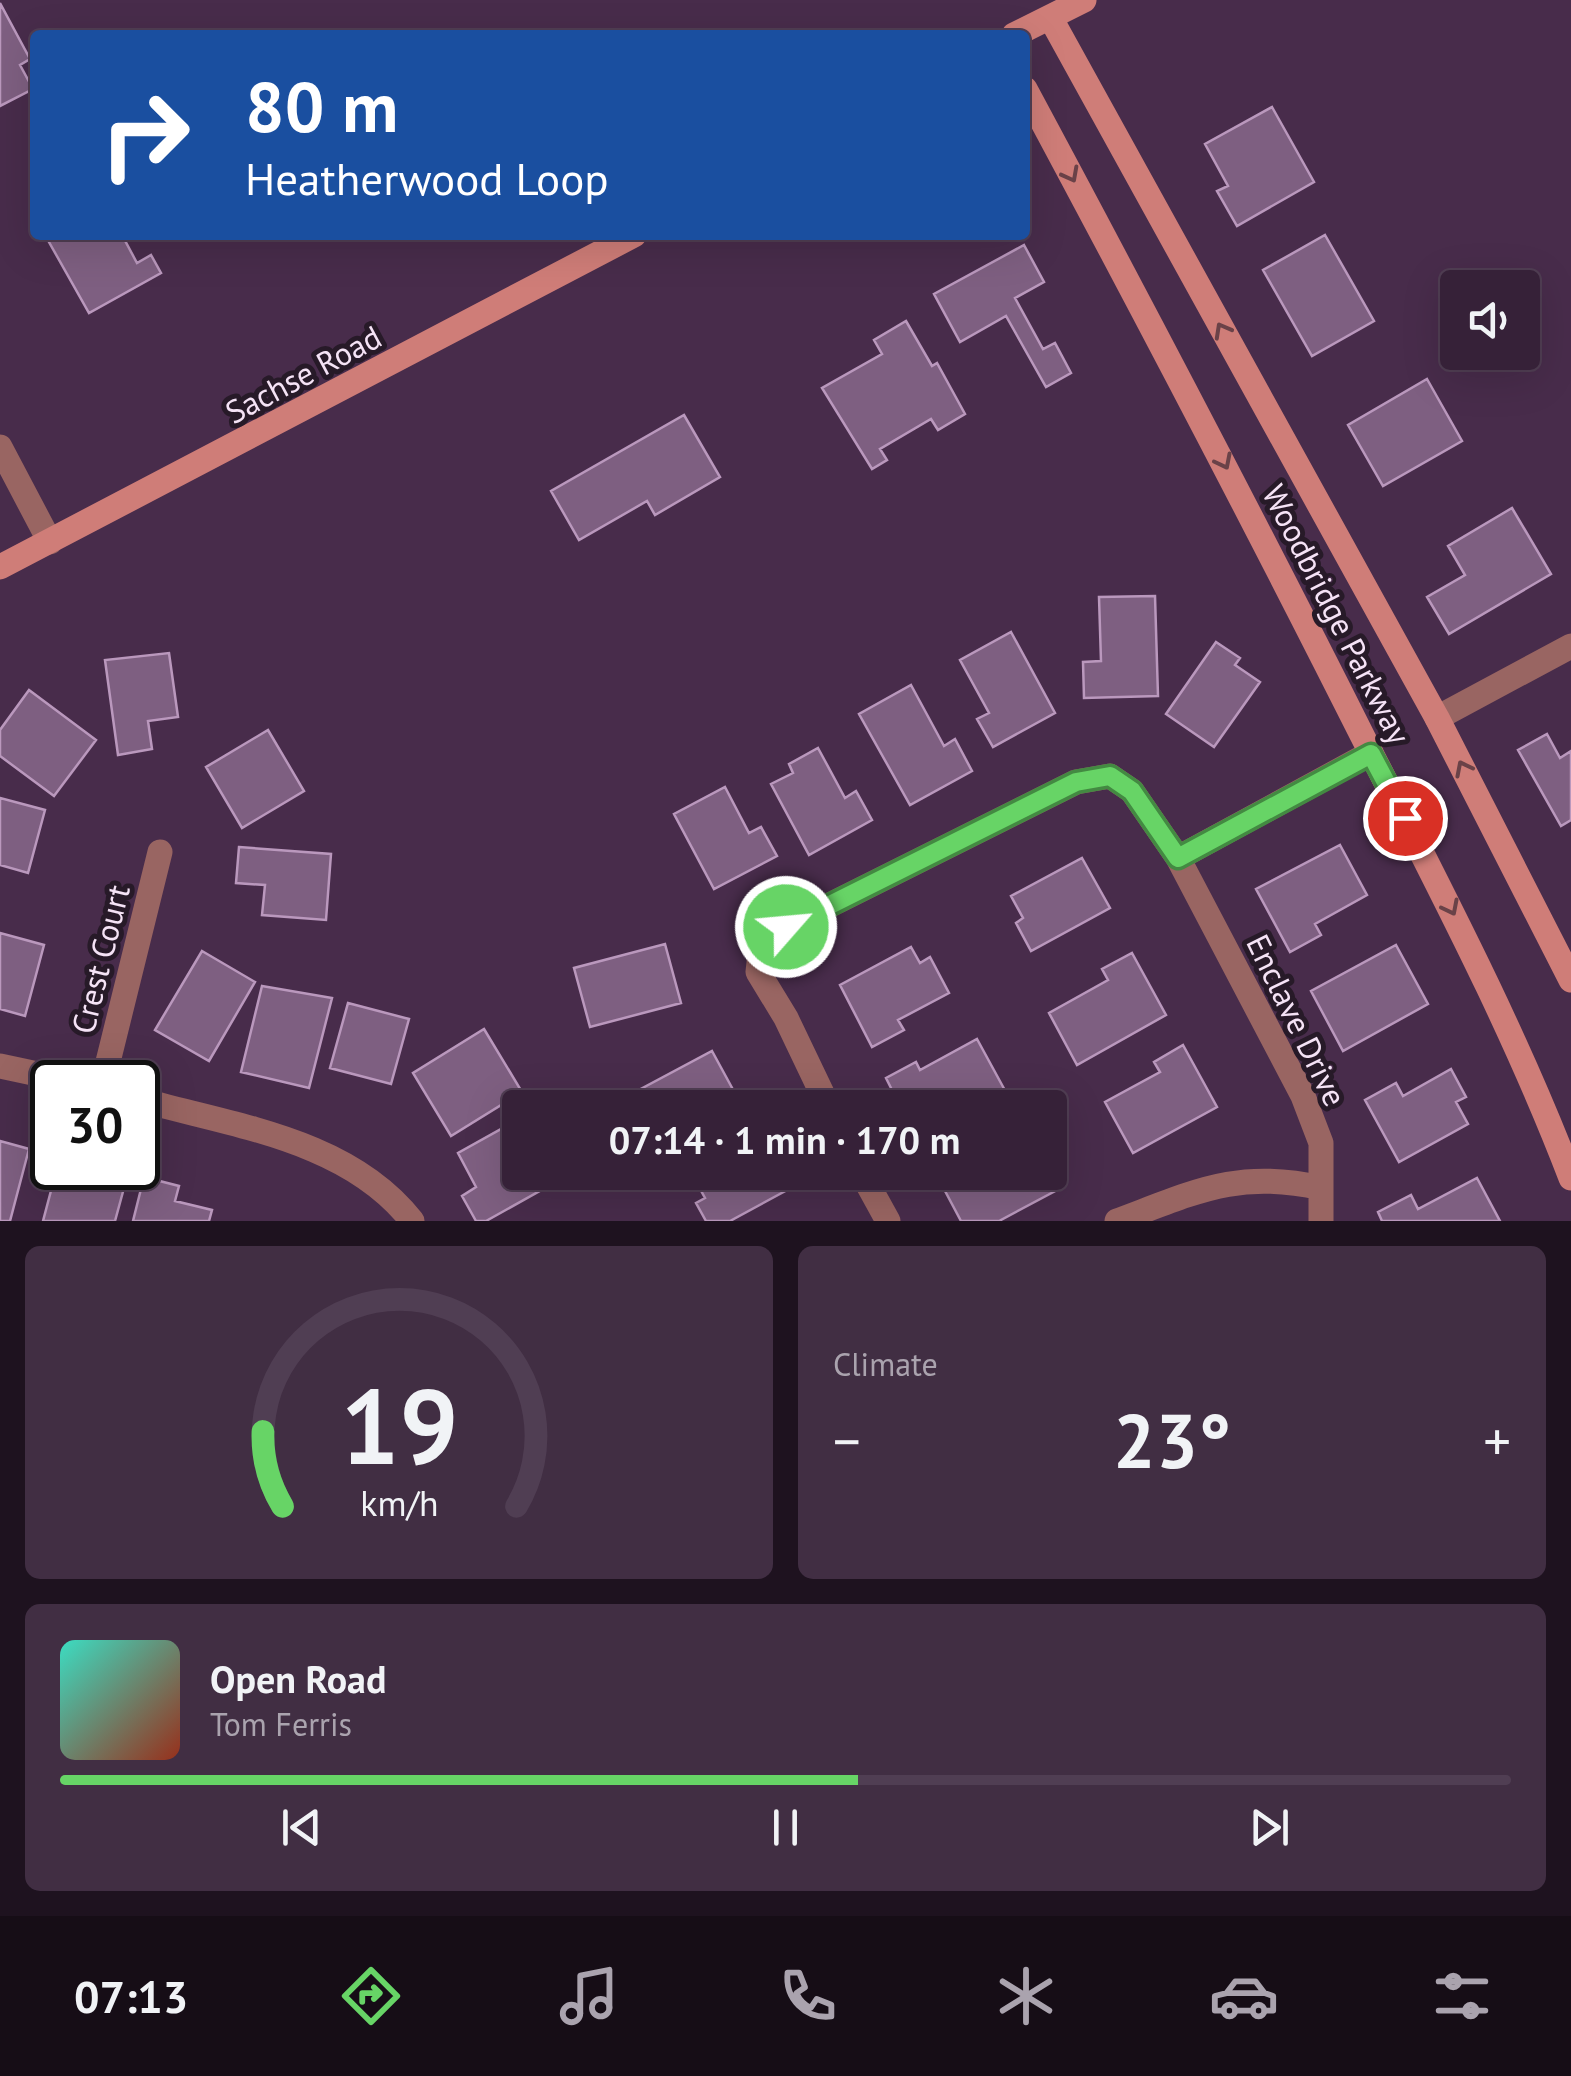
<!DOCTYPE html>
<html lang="en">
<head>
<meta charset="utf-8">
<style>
	:root { --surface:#362138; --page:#412e43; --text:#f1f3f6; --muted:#aaa3ae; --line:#503e53; --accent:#67d466 }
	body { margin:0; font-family:"PT Sans",sans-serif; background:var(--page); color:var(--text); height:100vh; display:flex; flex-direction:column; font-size:38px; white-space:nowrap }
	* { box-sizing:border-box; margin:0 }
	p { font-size:32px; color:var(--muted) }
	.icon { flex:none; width:55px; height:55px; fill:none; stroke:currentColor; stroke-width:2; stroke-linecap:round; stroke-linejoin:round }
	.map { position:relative; height:1221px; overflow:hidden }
	.drawer { display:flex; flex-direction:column; gap:25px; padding:25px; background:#1e121f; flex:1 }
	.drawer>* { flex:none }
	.guide { position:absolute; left:30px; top:30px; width:1000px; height:210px; border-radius:10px; box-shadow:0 10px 40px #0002,0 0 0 2px var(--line); background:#1a4fa0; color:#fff; overflow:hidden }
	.buttons { position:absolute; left:1440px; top:270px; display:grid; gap:20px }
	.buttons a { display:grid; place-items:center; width:100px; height:100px; border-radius:10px; background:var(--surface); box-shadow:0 10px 40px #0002,0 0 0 2px var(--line); font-size:50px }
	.speed { position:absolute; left:30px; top:1060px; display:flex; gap:20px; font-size:50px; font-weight:700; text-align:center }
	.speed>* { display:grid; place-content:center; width:130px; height:130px; border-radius:50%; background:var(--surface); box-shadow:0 10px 40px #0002,0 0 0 2px var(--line); line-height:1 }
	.speed .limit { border:5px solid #111; border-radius:15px; background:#fff; color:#111 }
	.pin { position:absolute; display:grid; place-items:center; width:85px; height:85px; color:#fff; margin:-42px; border:5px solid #fff; border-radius:50%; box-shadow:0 2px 10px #0007 }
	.me { position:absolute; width:110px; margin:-55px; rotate:63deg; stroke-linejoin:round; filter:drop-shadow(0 0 8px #0008) }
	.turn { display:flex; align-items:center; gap:35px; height:210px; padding:0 50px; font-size:45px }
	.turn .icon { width:130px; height:130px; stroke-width:2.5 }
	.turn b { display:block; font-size:70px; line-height:85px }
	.big { font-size:75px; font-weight:700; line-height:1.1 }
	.drawer .widget { flex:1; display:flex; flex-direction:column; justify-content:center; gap:15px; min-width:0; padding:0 35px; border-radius:15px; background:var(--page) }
	.drawer .dial { align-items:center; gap:0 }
	.dial svg { height:260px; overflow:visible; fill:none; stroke:var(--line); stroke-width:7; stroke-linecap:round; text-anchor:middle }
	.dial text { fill:var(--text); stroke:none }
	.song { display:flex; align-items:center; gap:30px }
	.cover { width:120px; height:120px; border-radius:15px; background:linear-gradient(135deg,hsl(170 70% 55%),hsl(10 70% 35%)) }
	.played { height:10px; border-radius:5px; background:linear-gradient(90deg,var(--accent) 55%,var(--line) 55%) }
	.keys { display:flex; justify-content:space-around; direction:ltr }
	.heat { display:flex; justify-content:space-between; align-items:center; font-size:55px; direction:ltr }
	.drawer .tiles { flex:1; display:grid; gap:25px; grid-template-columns:1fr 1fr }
	.widget:last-child { grid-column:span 2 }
	.trip { position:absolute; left:502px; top:1090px; width:565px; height:100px; border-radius:10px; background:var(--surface); box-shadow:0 10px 40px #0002,0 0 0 2px var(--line); font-weight:700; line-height:100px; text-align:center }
	.tab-bar { display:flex; height:160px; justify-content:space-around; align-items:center; background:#160d16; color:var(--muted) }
	.tab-bar .icon { width:70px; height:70px }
	.tab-bar .current { color:var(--accent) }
	.tab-bar b { font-size:45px; color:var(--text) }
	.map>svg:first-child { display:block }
	.building { fill:#7e5f81; stroke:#ba98bd; stroke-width:2.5 }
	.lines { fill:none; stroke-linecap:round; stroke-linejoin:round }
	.street { stroke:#996562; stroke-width:25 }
	.secondary { stroke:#cf7d78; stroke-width:25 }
	.oneway { stroke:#6a4248 }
	.route-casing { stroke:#438a42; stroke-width:25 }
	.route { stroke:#67d466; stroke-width:18 }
	.labels { text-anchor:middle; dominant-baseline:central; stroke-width:10; stroke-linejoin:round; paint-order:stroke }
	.street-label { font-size:32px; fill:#f5e3f6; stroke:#271a28 }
</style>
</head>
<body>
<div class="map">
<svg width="1571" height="1221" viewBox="0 0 1571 1221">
	<rect width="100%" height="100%" fill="#482c4b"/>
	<!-- building -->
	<path class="building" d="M0 3 30 59 20 65 33 89 0 106Z
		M1272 107 1314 182 1237 226 1217 191 1228 186 1205 144Z
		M45 235H122L137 263 151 255 161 273 89 313Z
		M1325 235 1374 321 1312 356 1263 270Z
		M1024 245 1044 282 1015 298 1043 349 1055 343 1071 373 1046 387 1006 316 960 342 934 294Z
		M906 321 932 366 937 363 965 414 938 430 931 419 880 449 887 460 872 469 822 388 882 354 874 340Z
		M1427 379 1462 441 1383 486 1348 425Z
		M684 415 720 477 655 515 647 501 579 540 551 491Z
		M1512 508 1551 574 1449 634 1427 597 1465 575 1448 546Z
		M1155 596 1158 696 1084 698 1083 662 1101 661 1099 597Z
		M1011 632 1055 713 993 747 977 719 989 713 960 660Z
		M1216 642 1240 658 1235 665 1260 682 1214 747 1166 714Z
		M169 653 178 717 148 721 152 749 118 755 105 660Z
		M911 685 944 746 955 739 972 771 910 805 859 714Z
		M29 690 96 740 54 796 0 756V730Z
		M268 730 304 791 242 828 206 767Z
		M1547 734 1560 758 1571 751V820L1561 826 1518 750Z
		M818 748 845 798 856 791 872 820 809 855 771 784 793 773 789 764Z
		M725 787 749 833 761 827 777 856 714 889 674 814Z
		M0 798 45 810 28 873 0 865Z
		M1340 845 1367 895 1315 924 1321 935 1290 952 1256 889Z
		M239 847 331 854 326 920 262 915 265 885 236 883Z
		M1082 858 1110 908 1031 951 1016 923 1023 918 1011 896Z
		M0 933 44 945 25 1016 0 1009Z
		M665 944 681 1003 590 1027 574 968Z
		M1396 945 1428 1004 1343 1051 1311 991Z
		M911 947 920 963 930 957 949 993 898 1020 904 1030 872 1047 840 985Z
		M202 951 255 982 209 1061 155 1030Z
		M1132 953 1166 1015 1077 1065 1049 1013 1108 980 1102 969Z
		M262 986 332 998 309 1088 241 1072Z
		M348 1003 409 1019 391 1084 330 1068Z
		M484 1029 522 1092 451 1136 413 1073Z
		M977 1039 1008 1096 987 1108H901L886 1078 916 1062 920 1070Z
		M1183 1045 1217 1107 1133 1153 1105 1102 1160 1072 1154 1062Z
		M712 1051 743 1108H627L622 1099Z
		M1451 1069 1466 1097 1456 1102 1468 1124 1399 1162 1365 1100 1396 1083 1403 1096Z
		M519 1119 520 1172H548L554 1183 486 1221H476L462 1196 476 1187 458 1153Z
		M0 1141 29 1149 10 1221H0Z
		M57 1168H91L127 1177 115 1221H43Z
		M700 1172H780L789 1189 730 1221H706L696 1203 705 1198 693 1176Z
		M1050 1172 1059 1189 999 1221H961L936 1174Z
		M144 1177 179 1186 175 1201 212 1210 209 1221H133Z
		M1477 1178 1500 1221H1382L1378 1212 1411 1195 1418 1209Z"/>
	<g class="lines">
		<!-- street -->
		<path class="street" d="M0 447 50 542
			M1437 718 1571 646
			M1178 858 1371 753
			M0 1066 75 1082
			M103 1082 160 852
			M138 1099C233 1126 348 1139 412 1221
			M829 1108 786 1018 758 972 761 945 786 927 1076 782 1110 776 1132 791 1178 858 1303 1096 1321 1143V1221
			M861 1172 888 1221
			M1117 1221C1195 1192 1238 1169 1321 1188"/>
		<!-- secondary -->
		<path class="secondary" d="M1050 17 1437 718 1571 980
			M1014 35 1084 0
			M1025 89C1142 307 1257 526 1368 747 1440 889 1514 1029 1571 1178
			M0 567 634 235"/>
	</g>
	<!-- one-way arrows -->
	<defs><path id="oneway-chevron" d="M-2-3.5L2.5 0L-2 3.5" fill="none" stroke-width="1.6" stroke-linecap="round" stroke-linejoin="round" transform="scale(2.5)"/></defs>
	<g class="oneway">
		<use href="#oneway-chevron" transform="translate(1071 175) rotate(62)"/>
		<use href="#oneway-chevron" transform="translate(1222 330) rotate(-119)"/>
		<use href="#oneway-chevron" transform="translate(1224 462) rotate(63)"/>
		<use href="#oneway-chevron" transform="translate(1463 768) rotate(-117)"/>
		<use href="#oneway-chevron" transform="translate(1451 908) rotate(63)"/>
	</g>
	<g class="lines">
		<!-- route casing -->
		<g class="route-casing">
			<path id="route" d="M786 927 1076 782 1110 776 1132 791 1178 858 1371 754 1405 818"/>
		</g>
		<!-- route -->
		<use href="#route" class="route"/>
	</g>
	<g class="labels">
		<!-- street labels -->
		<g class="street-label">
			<text transform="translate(303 374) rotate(-28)">Sachse Road</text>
			<text transform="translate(1337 614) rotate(63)">Woodbridge Parkway</text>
			<text transform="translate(100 959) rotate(-76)">Crest Court</text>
			<text transform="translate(1297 1020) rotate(64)">Enclave Drive</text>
		</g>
	</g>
</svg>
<div class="buttons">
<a><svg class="icon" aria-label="sound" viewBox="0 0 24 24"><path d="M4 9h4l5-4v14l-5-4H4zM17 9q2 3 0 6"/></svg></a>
</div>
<div class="speed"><div class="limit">30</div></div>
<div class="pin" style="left:1405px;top:818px;background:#d93025"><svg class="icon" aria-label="arrive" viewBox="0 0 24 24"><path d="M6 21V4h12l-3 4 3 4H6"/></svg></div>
<svg class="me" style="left:786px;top:927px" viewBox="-20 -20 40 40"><circle r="17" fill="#67d466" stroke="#fff" stroke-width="3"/><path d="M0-11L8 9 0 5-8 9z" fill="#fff"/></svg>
<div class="trip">07:14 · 1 min · 170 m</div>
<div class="guide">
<div class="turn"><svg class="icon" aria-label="right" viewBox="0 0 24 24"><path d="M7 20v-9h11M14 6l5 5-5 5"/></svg><div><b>80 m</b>Heatherwood Loop</div></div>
</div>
</div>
<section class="drawer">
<div class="tiles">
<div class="widget dial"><svg viewBox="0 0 100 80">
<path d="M14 69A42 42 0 1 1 86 69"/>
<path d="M14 69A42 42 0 0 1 8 46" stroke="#67d466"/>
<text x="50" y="56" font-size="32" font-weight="700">19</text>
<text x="50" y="72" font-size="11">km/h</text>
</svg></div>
<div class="widget"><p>Climate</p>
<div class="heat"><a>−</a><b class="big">23°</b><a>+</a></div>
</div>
<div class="widget">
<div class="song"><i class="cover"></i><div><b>Open Road</b><p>Tom Ferris</p></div></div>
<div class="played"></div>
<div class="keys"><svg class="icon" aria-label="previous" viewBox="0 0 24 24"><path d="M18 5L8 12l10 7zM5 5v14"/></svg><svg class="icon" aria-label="pause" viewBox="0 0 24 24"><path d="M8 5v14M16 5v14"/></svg><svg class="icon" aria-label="next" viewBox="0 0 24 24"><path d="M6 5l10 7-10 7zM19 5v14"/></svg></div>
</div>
</div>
</section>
<nav class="tab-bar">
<b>07:13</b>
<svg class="icon current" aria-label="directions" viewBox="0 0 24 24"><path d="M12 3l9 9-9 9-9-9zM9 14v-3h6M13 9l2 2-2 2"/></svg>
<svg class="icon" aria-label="music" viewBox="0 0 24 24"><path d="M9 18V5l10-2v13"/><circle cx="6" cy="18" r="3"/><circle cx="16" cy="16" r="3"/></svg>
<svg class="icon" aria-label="phone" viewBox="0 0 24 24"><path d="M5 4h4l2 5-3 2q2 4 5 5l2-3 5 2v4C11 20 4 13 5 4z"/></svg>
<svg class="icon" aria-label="climate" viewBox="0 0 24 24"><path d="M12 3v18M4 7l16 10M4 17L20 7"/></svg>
<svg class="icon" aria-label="car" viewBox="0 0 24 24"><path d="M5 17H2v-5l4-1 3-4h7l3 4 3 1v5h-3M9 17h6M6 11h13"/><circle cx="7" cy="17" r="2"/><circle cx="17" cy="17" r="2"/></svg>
<svg class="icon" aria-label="filters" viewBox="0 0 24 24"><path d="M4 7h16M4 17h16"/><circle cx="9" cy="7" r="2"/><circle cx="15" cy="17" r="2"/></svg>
</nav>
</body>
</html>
